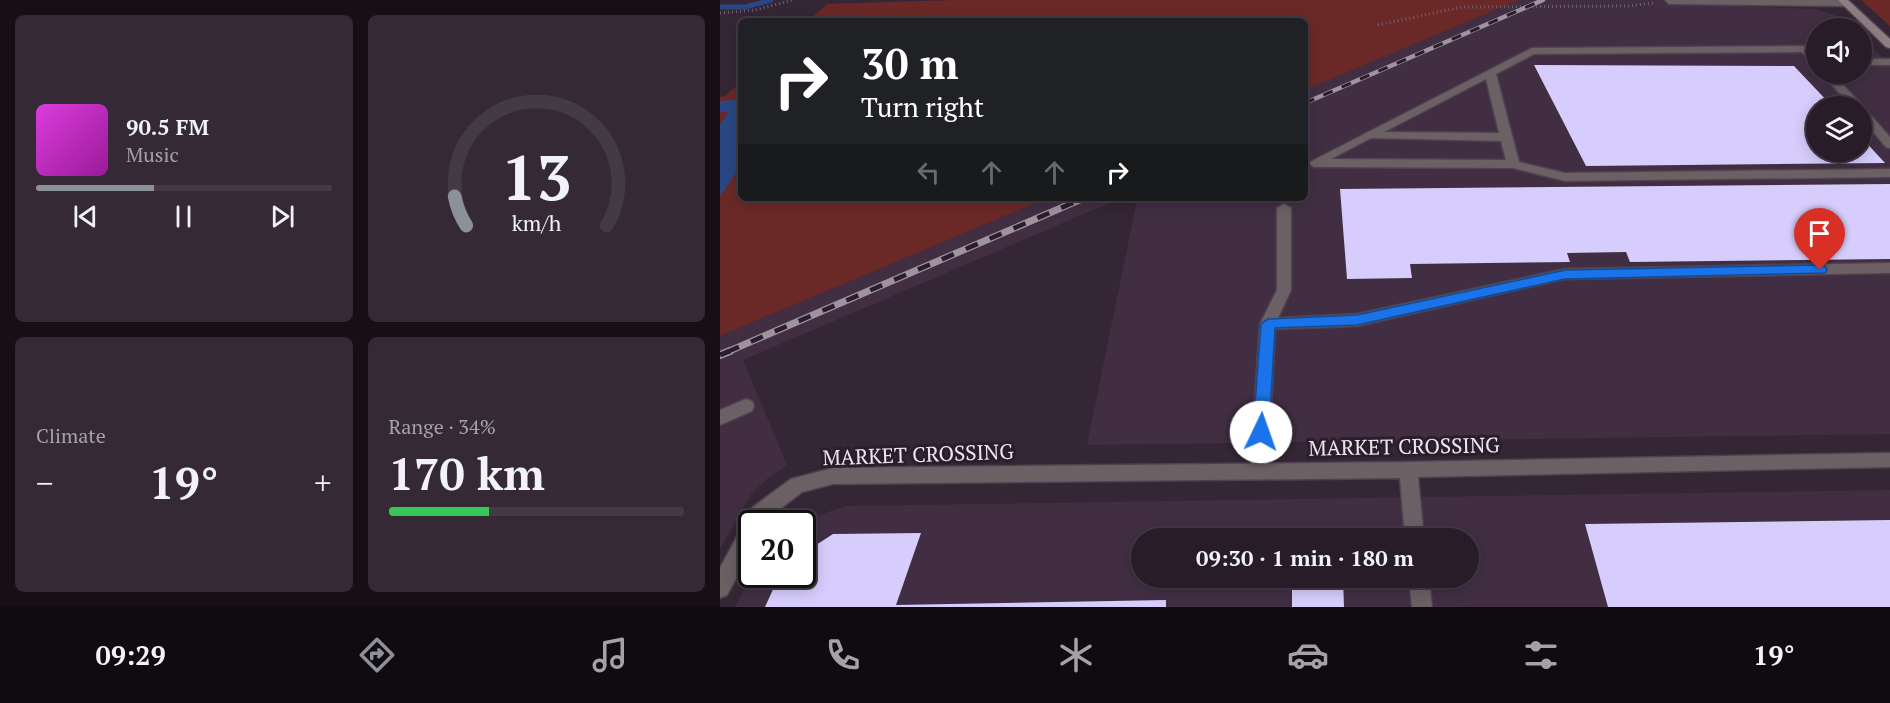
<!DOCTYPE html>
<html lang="en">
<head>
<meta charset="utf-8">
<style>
	:root { --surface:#281c28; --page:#342934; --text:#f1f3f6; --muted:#a5a1a8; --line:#443a45; --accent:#8c9099 }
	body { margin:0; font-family:"PT Serif",serif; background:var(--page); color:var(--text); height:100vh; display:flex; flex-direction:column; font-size:22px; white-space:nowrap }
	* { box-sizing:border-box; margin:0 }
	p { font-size:20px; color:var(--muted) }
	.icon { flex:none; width:33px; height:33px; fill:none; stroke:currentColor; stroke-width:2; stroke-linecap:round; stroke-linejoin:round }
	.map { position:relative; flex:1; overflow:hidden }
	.side { display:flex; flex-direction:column; gap:15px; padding:15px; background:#160f16; width:720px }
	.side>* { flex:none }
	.hud { position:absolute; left:18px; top:18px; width:570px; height:183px; border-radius:9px; box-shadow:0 3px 15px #0003,0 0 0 2px var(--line); background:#202124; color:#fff; overflow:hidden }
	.fabs { position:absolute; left:1086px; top:18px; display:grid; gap:12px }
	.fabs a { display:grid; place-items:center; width:66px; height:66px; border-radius:50%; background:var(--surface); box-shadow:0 3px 15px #0003,0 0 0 2px var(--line); font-size:30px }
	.speed { position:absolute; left:18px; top:510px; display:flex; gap:12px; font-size:30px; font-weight:700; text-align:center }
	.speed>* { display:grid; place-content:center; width:78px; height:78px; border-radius:50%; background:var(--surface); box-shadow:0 3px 15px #0003,0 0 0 2px var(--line); line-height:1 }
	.speed .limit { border:3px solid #111; border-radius:9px; background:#fff; color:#111 }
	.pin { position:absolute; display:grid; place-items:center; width:51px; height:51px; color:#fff; margin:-62px -26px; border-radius:50% 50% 50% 0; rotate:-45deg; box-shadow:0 0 6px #0007 }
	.pin .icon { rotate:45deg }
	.me { position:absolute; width:66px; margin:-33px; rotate:3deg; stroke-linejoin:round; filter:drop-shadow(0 0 4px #0008) }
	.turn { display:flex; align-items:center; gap:21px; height:126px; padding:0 24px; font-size:27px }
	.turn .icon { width:78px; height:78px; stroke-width:2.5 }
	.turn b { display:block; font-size:42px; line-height:51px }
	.lanes { display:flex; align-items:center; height:57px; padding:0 24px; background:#0003; justify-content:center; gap:30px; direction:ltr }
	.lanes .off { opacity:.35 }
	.big { font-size:45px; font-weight:700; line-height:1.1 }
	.side .card { flex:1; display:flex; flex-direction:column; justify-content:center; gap:9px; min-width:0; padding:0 21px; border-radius:9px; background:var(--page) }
	.side .dial { align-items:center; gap:0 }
	.dial svg { height:156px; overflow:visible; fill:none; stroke:var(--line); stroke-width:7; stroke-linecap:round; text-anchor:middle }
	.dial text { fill:var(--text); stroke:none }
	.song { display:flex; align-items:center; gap:18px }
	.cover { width:72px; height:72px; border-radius:9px; background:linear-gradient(135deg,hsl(300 70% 55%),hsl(300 70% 35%)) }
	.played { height:6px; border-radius:3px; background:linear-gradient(90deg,var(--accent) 40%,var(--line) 40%) }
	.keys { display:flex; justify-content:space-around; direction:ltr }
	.heat { display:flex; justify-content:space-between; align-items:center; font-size:33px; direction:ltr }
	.charge { height:9px; border-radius:4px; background:linear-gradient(90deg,#34c759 34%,var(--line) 0) }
	.side .tiles { flex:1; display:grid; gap:15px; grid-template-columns:repeat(2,1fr) }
	.trip { position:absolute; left:411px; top:528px; width:348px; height:60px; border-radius:30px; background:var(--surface); box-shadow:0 3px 15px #0003,0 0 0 2px var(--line); font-weight:700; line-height:60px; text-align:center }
	.dock { display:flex; height:96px; justify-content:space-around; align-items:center; background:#100b10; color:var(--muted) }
	.dock .icon { width:42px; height:42px }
	.dock .current { color:var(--accent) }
	.dock b { font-size:27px; color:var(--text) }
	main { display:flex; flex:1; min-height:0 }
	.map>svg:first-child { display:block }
	.built { fill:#412e43; fill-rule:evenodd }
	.green { fill:#6a2927 }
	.water { fill:#294784 }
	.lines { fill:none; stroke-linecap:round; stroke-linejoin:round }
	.stream { stroke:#294784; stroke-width:5 }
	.building { fill:#d6cdfc }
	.lane-casing { stroke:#4f4150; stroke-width:3 }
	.street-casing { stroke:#4f4150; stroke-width:3 }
	.secondary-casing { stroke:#4f4150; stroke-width:3 }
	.path { stroke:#706271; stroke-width:3; stroke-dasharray:1 3; stroke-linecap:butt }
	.lane { fill:#6b6064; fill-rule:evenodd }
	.street { fill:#6b6064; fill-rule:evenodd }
	.secondary { fill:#8e7d83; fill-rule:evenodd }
	.rail-far2-casing { stroke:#9f93a0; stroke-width:4.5 }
	.rail-far1-casing { stroke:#9f93a0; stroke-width:7 }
	.rail-casing { stroke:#9f93a0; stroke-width:8 }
	.rail-far2 { stroke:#2a1d2c; stroke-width:3; stroke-dasharray:10; stroke-linecap:butt }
	.rail-far1 { stroke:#2a1d2c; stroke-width:4.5; stroke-dasharray:13; stroke-linecap:butt }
	.rail { stroke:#2a1d2c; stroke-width:5; stroke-dasharray:16; stroke-linecap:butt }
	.route { fill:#1a73e8; stroke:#114b97; stroke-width:1.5 }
	.labels { text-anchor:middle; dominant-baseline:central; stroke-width:6; stroke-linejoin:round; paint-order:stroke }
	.near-street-label { font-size:21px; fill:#efe5f0; stroke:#2a1d2c }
</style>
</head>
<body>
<main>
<section class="side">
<div class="tiles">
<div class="card">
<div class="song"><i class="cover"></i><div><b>90.5 FM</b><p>Music</p></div></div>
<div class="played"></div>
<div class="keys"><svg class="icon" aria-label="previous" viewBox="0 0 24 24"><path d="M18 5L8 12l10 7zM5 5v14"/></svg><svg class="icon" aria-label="pause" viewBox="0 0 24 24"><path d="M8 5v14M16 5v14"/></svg><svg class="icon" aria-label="next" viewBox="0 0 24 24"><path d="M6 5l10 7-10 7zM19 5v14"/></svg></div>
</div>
<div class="card dial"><svg viewBox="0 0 100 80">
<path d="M14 69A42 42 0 1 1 86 69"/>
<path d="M14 69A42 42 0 0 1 8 54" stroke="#8c9099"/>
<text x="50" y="56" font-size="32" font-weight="700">13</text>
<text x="50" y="72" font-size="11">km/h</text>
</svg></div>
<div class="card"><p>Climate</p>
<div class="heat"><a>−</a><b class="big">19°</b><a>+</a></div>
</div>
<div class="card"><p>Range · 34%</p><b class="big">170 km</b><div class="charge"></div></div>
</div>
</section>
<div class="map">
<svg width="1170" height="607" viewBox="0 0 1170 607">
	<rect width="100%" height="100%" fill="#352636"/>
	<!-- built -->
	<path class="built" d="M799 0H948L951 4 1095 9 1115 15 1133 28H1096V74H1142V37L1170 65V434L367 445 416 205 414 198H585V90ZM1096 106H1142V152H1096Z
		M328 198H401L23 360 67 465 49 477 31 494 0 549V336Z
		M1170 490V607H15L32 575 82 574 83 524 108 512 127 506ZM422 538H748V578H422Z"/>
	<!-- green -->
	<path class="green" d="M234 0H799L585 90V21H88L107 4Z
		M1141 0H1170V26Z
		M21 82V198H328L0 336V97L5 96Z"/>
	<!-- water -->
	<path class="water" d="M21 94V166L0 196V125L8 112H0V101L15 100Z"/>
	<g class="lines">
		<!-- stream -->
		<path class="stream" d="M0 7H25L51 0"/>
	</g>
	<!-- building -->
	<path class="building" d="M814 65 1074 66 1112 106H1096V152H1142V138L1165 163 866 166Z
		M1170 184V259L910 262 906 252 847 253 850 262 690 264 692 278 627 279 620 189Z
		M1170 520V607H888L865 524Z
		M201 533 176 605 446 600V607H45L60 574H82V554L113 534Z
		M572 578H623L624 607H572Z"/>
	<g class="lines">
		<!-- lane casing -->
		<g class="lane-casing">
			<path id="lane" d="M1085 46 1096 56V65L1092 64 1082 52 814 54 776 74 799 162 845 173 1170 169V177L845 181 793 168 594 167 588 163 812 48ZM766 79 779 133 664 132ZM651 138 781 141 786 160 611 159Z
				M1142 59H1170V65H1142Z
				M1102 74H1113L1141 104 1143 106 1142 108 1131 106Z
				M1142 109 1146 110 1170 137V148L1166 147 1142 119Z
				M564 204 571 208V290L558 318 637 314 845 269 1170 263V273L845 279 637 326 555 329 548 472 545 477 539 480 533 477 530 472 540 324 557 290V208Z
				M26 399 32 401 34 406 32 411 0 425V410Z"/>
		</g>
		<!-- street casing -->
		<g class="street-casing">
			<path id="street" d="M945 0H1126L1131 3 1126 6 949 4Z
				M1170 453V467L698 477 704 538H685L680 478 113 484 82 492 47 519 45 524H32V549L7 595 0 598V568L33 507 71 479 113 468 688 462Z
				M689 578H709L712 607H692Z"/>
		</g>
		<!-- secondary casing -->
		<g class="secondary-casing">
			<path id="secondary" d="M1118 0H1128L1170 39V48L1166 47Z"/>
		</g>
		<!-- path -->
		<path class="path" d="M0 13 35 10 73 0
			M658 25 742 7 909 6 933 3"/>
		<!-- lane -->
		<use href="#lane" class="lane"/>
		<!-- street -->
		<use href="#street" class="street"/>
		<!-- secondary -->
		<use href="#secondary" class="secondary"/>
		<!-- rail-far2 casing -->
		<g class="rail-far2-casing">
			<path id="rail-far2" d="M585 103 823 0"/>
		</g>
		<!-- rail-far1 casing -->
		<g class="rail-far1-casing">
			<path id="rail-far1" d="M7 352 364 198"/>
		</g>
		<!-- rail casing -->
		<g class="rail-casing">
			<path id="rail" d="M0 355 10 351"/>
		</g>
		<!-- rail-far2 -->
		<use href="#rail-far2" class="rail-far2"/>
		<!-- rail-far1 -->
		<use href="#rail-far1" class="rail-far1"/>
		<!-- rail -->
		<use href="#rail" class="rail"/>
	</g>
	<!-- route -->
	<path class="route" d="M1100 265 1105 266 1107 270 1105 273 845 279 637 325 555 328 549 432 547 436 541 438 535 436 533 432 541 324 548 319 637 315 845 270Z"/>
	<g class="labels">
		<!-- near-street labels -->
		<g class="near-street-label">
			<text transform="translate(684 446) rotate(-1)">MARKET CROSSING</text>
			<text transform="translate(198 454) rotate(-2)">MARKET CROSSING</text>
		</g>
	</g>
</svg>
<div class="fabs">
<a><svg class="icon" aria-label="sound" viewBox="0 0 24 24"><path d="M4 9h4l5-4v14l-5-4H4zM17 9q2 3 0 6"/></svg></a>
<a><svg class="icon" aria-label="layers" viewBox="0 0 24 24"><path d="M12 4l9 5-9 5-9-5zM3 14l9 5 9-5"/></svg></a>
</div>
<div class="speed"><div class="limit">20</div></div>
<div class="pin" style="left:1100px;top:270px;background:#d93025"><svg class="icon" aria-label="arrive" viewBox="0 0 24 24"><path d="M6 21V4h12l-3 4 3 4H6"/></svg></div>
<svg class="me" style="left:541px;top:432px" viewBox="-20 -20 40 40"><circle r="19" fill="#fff"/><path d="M0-13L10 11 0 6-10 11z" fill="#1a73e8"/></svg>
<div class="trip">09:30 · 1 min · 180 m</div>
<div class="hud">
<div class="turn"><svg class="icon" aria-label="right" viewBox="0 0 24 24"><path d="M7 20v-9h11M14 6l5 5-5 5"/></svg><div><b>30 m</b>Turn right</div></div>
<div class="lanes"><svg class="icon off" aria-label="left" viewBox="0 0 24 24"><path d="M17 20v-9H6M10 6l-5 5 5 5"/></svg><svg class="icon off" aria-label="ahead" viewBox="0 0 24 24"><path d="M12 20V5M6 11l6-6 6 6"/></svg><svg class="icon off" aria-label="ahead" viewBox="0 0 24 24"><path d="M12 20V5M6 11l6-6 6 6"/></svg><svg class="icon" aria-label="right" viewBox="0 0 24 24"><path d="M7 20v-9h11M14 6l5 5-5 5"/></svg></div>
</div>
</div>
</main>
<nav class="dock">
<b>09:29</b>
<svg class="icon current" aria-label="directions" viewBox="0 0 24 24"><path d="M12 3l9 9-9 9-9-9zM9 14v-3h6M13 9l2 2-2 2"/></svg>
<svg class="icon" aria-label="music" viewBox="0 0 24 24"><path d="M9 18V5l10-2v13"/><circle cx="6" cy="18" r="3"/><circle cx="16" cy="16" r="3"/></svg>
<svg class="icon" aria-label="phone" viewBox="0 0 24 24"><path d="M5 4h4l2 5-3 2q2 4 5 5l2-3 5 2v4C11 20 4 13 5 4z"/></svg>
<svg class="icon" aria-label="climate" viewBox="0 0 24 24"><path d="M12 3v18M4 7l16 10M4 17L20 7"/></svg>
<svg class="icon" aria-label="car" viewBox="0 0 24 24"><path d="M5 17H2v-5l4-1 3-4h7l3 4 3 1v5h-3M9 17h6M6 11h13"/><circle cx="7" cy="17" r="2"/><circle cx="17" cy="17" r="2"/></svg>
<svg class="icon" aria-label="filters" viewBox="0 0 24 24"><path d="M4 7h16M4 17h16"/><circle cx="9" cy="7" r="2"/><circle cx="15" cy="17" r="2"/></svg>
<b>19°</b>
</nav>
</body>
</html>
